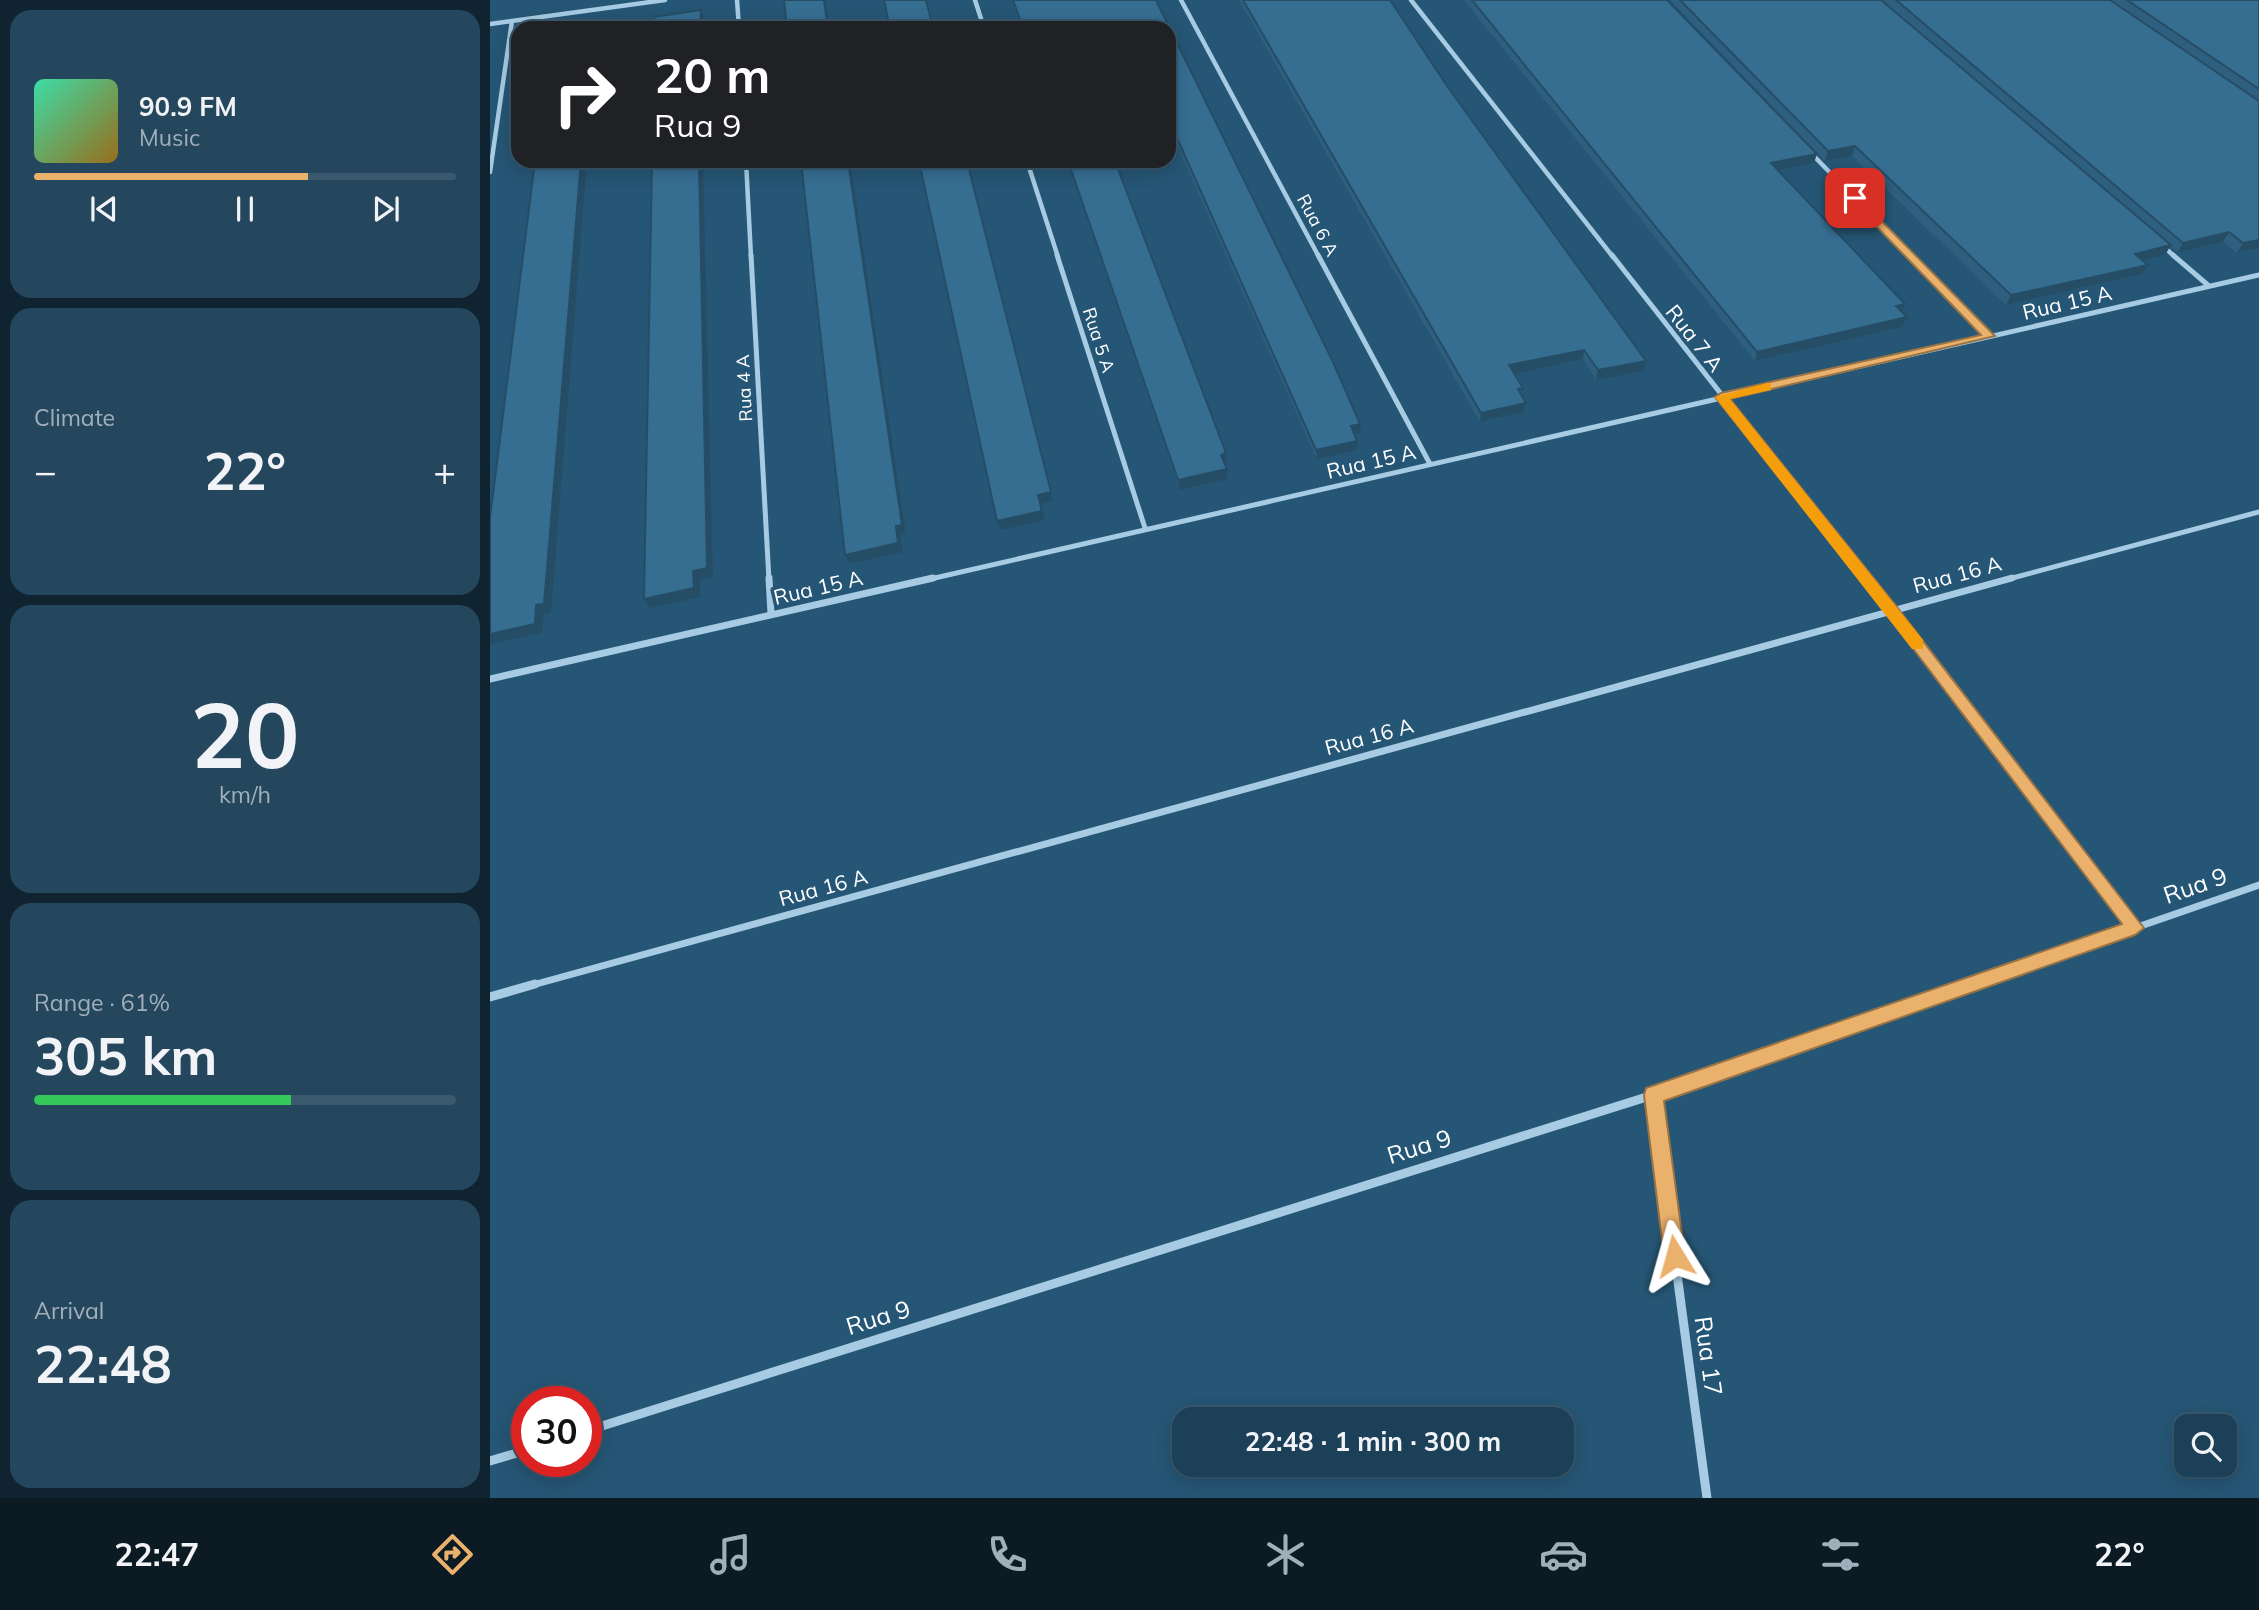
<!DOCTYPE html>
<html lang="en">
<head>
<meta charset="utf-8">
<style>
	:root { --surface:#1c4058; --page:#25475e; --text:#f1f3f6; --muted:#a0afba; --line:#3a596e; --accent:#eab16c }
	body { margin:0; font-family:Mulish,sans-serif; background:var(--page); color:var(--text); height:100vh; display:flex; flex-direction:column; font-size:26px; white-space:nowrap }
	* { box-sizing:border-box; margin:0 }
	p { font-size:23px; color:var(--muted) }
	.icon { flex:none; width:38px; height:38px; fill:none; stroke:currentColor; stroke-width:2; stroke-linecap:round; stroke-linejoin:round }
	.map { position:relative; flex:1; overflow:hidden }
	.panel { display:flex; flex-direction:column; gap:10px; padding:10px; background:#0f2330; width:490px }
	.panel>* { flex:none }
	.guide { position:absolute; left:21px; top:21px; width:665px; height:147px; border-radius:21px; box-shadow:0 4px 18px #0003,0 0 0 2px var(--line); background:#202124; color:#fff; overflow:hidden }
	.fabs { position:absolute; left:1684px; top:1414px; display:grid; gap:14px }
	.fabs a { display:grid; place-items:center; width:63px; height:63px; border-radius:14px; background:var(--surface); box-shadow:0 4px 18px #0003,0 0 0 2px var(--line); font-size:35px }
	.speed { position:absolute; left:21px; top:1386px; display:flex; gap:14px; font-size:35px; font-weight:700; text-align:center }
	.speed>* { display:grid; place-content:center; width:91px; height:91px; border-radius:50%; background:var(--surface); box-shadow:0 4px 18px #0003,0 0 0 2px var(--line); line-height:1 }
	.speed .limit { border:10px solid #d22; background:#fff; color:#111 }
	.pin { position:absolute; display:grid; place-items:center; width:60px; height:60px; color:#fff; margin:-30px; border-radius:14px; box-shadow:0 4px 10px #0006 }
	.me { position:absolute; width:77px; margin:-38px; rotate:352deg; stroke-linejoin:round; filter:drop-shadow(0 0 5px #0008) }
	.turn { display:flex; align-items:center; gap:24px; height:147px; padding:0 28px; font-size:32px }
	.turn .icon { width:91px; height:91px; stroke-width:2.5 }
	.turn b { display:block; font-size:49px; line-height:60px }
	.big { font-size:52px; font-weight:700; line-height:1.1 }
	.panel .widget { flex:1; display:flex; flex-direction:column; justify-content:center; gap:10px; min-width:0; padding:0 24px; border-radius:21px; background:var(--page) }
	.panel .dial { align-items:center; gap:0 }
	.dial b { font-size:91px; line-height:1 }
	.song { display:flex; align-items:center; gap:21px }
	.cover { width:84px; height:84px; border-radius:10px; background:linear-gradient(135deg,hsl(160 70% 55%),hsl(40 70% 35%)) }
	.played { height:7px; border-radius:4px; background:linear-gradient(90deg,var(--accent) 65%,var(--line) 65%) }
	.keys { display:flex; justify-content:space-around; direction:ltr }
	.heat { display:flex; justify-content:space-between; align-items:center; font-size:38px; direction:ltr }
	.charge { height:10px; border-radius:5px; background:linear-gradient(90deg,#34c759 61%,var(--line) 0) }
	.trip { position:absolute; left:682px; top:1407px; width:402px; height:70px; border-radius:21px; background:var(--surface); box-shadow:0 4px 18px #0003,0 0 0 2px var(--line); font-weight:700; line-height:70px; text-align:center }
	.tab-bar { display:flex; height:112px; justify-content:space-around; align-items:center; background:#0b1a23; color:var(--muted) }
	.tab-bar .icon { width:49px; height:49px }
	.tab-bar .active { color:var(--accent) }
	.tab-bar b { font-size:32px; color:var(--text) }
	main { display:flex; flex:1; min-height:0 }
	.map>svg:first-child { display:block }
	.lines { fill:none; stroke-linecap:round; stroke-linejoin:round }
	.street-far3 { stroke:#a6cbe2; stroke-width:4.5 }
	.street-far2 { stroke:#a6cbe2; stroke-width:5 }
	.street-far1 { stroke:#a6cbe2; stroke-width:7 }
	.street { stroke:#a6cbe2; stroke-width:9 }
	.wall { fill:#2e5f7e }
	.shaded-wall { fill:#264d66 }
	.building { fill:#366e92; stroke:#264d66; stroke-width:2 }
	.route { fill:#eab16c; stroke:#987346; stroke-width:2 }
	.slow { fill:#f59e0b }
	.labels { text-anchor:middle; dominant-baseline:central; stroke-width:7; stroke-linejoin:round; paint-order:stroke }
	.far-street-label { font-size:18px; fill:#fff; stroke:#265675 }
	.street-label { font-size:21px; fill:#fff; stroke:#265675 }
	.near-street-label { font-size:24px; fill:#fff; stroke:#265675 }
</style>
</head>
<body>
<main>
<section class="panel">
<div class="widget">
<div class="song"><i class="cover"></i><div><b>90.9 FM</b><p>Music</p></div></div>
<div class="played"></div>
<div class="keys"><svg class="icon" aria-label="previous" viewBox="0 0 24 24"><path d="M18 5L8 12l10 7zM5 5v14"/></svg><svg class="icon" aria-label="pause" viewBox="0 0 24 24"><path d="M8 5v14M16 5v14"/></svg><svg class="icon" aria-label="next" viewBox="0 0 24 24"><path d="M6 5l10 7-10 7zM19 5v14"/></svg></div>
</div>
<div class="widget"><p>Climate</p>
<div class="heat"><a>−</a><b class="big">22°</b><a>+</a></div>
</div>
<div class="widget dial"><b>20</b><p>km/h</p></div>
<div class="widget"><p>Range · 61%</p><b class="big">305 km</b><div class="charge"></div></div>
<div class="widget"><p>Arrival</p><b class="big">22:48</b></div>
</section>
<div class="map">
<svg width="1769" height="1498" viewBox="0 0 1769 1498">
	<rect width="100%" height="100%" fill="#265675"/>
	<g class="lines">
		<!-- street-far3 -->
		<path class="street-far3" d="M247 0 249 28
			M485 0 494 28
			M691 0 829 257
			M921 0 1123 257
			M0 24 175 0
			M1319 151 1422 257
			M256 161 261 257
			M537 161 568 257
			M0 172 22 21
			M1673 246 1685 257"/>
		<!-- street-far2 -->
		<path class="street-far2" d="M261 255 279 580
			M567 255 655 528
			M828 255 940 464
			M1122 255 1377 580
			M1420 255 1499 336
			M1683 255 1719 286
			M436 580 1769 275
			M1515 580 1769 512"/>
		<!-- street-far1 -->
		<path class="street-far1" d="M279 578 281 614
			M1376 578 1645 927
			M0 679 443 578
			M39 986 1522 578
			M1477 986 1769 885"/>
		<!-- street -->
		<path class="street" d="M0 997 45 984
			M1163 1095 1217 1498
			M96 1431 1163 1095 1482 984
			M0 1461 37 1450"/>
	</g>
	<!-- wall -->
	<path class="wall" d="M522 0H666L871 433 865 435 867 441V450L827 459 679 127V28H532Z
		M749 0H900L957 86 1154 371 1106 380 1093 359 1024 373 1032 396 1036 403 1034 412 990 422Z
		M974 0H1177L1324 163 1288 170 1415 304 1412 313 1417 317 1413 327 1265 361Z
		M1180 0H1391L1571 152 1392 0H1769V248L1747 253 1733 242 1688 252 1680 246 1675 255 1653 260 1658 265 1652 274 1516 305 1362 156 1335 161Z
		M577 161H625L736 453 737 463H735L737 469 738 479 690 490Z"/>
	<!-- shaded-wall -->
	<path class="shaded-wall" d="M334 0H335L340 28H338Z
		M211 10 215 19 214 28H210Z
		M1365 146 1362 156 1335 161 1338 151Z
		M1327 154 1324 163 1279 172 1281 163Z
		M91 161H97L61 613 54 614 52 633 0 644V634Z
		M209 161H213L223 577 210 580V597L160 608 154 599 203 571Z
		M358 161H360L416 534 410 535 413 552 359 564 355 555 406 526Z
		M477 161 563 501 551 504 555 520 510 530 507 521 548 495Z
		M1739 232 1733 242 1688 252 1693 243Z
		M1769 240V248L1747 253 1753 243Z
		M1681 245 1675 255 1640 263 1645 254Z
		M1658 265 1652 274 1516 305 1521 295Z
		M1415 304 1412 314 1406 306Z
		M1417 317 1413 327 1265 361 1267 352Z
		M1094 350 1093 359 1018 375 1019 365Z
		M1156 361 1154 371 1106 380 1108 370Z
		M1036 403 1034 412 990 422 991 413Z
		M870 424 871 433 861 435V426Z
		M867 441V450L827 459 826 450Z
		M736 453 737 463 733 464 731 455Z
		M737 469 738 479 690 490 688 480Z"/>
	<!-- building -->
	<path class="building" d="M294 0H334L338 28H297Z
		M394 0H436L443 28H400Z
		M523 0H666L843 362 870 424 861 426 867 441 826 450 679 120V28H533Z
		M753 0H900L957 86 1156 361 1108 370 1094 350 1019 365 1033 388 1028 389 1036 403 991 413Z
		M982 0H1177L1327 154 1281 163 1415 304 1406 306 1417 317 1267 352Z
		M1190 0H1391L1681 245 1645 254 1658 265 1521 295 1365 146 1338 151Z
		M1406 0H1620L1769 101V240L1753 243 1739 232 1693 243Z
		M1637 0H1769V89Z
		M211 10 210 28H164V17Z
		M45 161H91L54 604 46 605 45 624 0 634V518Z
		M162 161H209L217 568 203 571 204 588 154 599Z
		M311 161H358L412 525 406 526 408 543 355 555Z
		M429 161H477L561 492 548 495 552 511 507 521Z
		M578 161H625L736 453 731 455 737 469 688 480Z"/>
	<!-- route -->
	<path class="route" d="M1365 194 1505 336 1240 399 1406 606 1654 928 1645 935 1174 1101 1195 1256 1192 1263 1185 1266 1177 1263 1174 1256 1154 1095 1156 1088 1632 924 1396 613 1225 397 1231 393 1491 335 1361 200V195Z"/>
	<!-- slow -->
	<path class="slow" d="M1277 383 1281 384V390L1240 399 1433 640V649H1422L1225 397Z"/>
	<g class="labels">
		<!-- far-street labels -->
		<g class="far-street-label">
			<text transform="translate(828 225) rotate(62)">Rua 6 A</text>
			<text transform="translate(609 340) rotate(72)">Rua 5 A</text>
			<text transform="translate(254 388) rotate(-93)">Rua 4 A</text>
		</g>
		<!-- street labels -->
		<g class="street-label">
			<text transform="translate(1577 302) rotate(-13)">Rua 15 A</text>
			<text transform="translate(1205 338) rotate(52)">Rua 7 A</text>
			<text transform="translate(881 461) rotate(-13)">Rua 15 A</text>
			<text transform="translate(1467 574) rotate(-15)">Rua 16 A</text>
			<text transform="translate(328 587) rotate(-13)">Rua 15 A</text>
			<text transform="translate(879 736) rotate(-15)">Rua 16 A</text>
			<text transform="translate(333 887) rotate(-15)">Rua 16 A</text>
		</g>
		<!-- near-street labels -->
		<g class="near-street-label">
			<text transform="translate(1705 885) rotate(-19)">Rua 9</text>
			<text transform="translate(929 1146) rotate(-17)">Rua 9</text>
			<text transform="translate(388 1317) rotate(-17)">Rua 9</text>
			<text transform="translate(1219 1356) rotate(82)">Rua 17</text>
		</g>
	</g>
</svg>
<div class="fabs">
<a><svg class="icon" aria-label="search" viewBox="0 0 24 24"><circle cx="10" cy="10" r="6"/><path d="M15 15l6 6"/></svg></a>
</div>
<div class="speed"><div class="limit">30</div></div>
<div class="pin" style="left:1365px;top:198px;background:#d93025"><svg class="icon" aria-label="arrive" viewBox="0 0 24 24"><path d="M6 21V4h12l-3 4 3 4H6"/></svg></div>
<svg class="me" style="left:1185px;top:1256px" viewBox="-20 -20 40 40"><path d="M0-17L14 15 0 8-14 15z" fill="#eab16c" stroke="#fff" stroke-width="4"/></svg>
<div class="trip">22:48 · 1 min · 300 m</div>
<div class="guide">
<div class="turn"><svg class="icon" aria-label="right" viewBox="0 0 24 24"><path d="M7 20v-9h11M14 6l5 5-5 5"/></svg><div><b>20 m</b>Rua 9</div></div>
</div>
</div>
</main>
<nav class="tab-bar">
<b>22:47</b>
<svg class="icon active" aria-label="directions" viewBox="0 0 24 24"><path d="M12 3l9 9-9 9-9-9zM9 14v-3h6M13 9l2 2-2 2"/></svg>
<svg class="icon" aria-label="music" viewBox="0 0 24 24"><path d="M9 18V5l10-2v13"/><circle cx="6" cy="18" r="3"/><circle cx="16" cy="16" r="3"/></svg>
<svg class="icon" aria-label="phone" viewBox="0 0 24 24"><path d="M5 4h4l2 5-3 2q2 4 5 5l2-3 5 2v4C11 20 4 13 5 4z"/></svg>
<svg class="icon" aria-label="climate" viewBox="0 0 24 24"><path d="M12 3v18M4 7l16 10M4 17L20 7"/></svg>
<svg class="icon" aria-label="car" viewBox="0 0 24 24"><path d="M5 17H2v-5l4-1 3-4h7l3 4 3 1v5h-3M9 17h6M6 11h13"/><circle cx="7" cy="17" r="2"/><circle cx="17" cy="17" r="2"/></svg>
<svg class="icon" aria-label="filters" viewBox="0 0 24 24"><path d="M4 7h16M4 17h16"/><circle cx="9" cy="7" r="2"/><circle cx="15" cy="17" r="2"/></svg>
<b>22°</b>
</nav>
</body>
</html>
